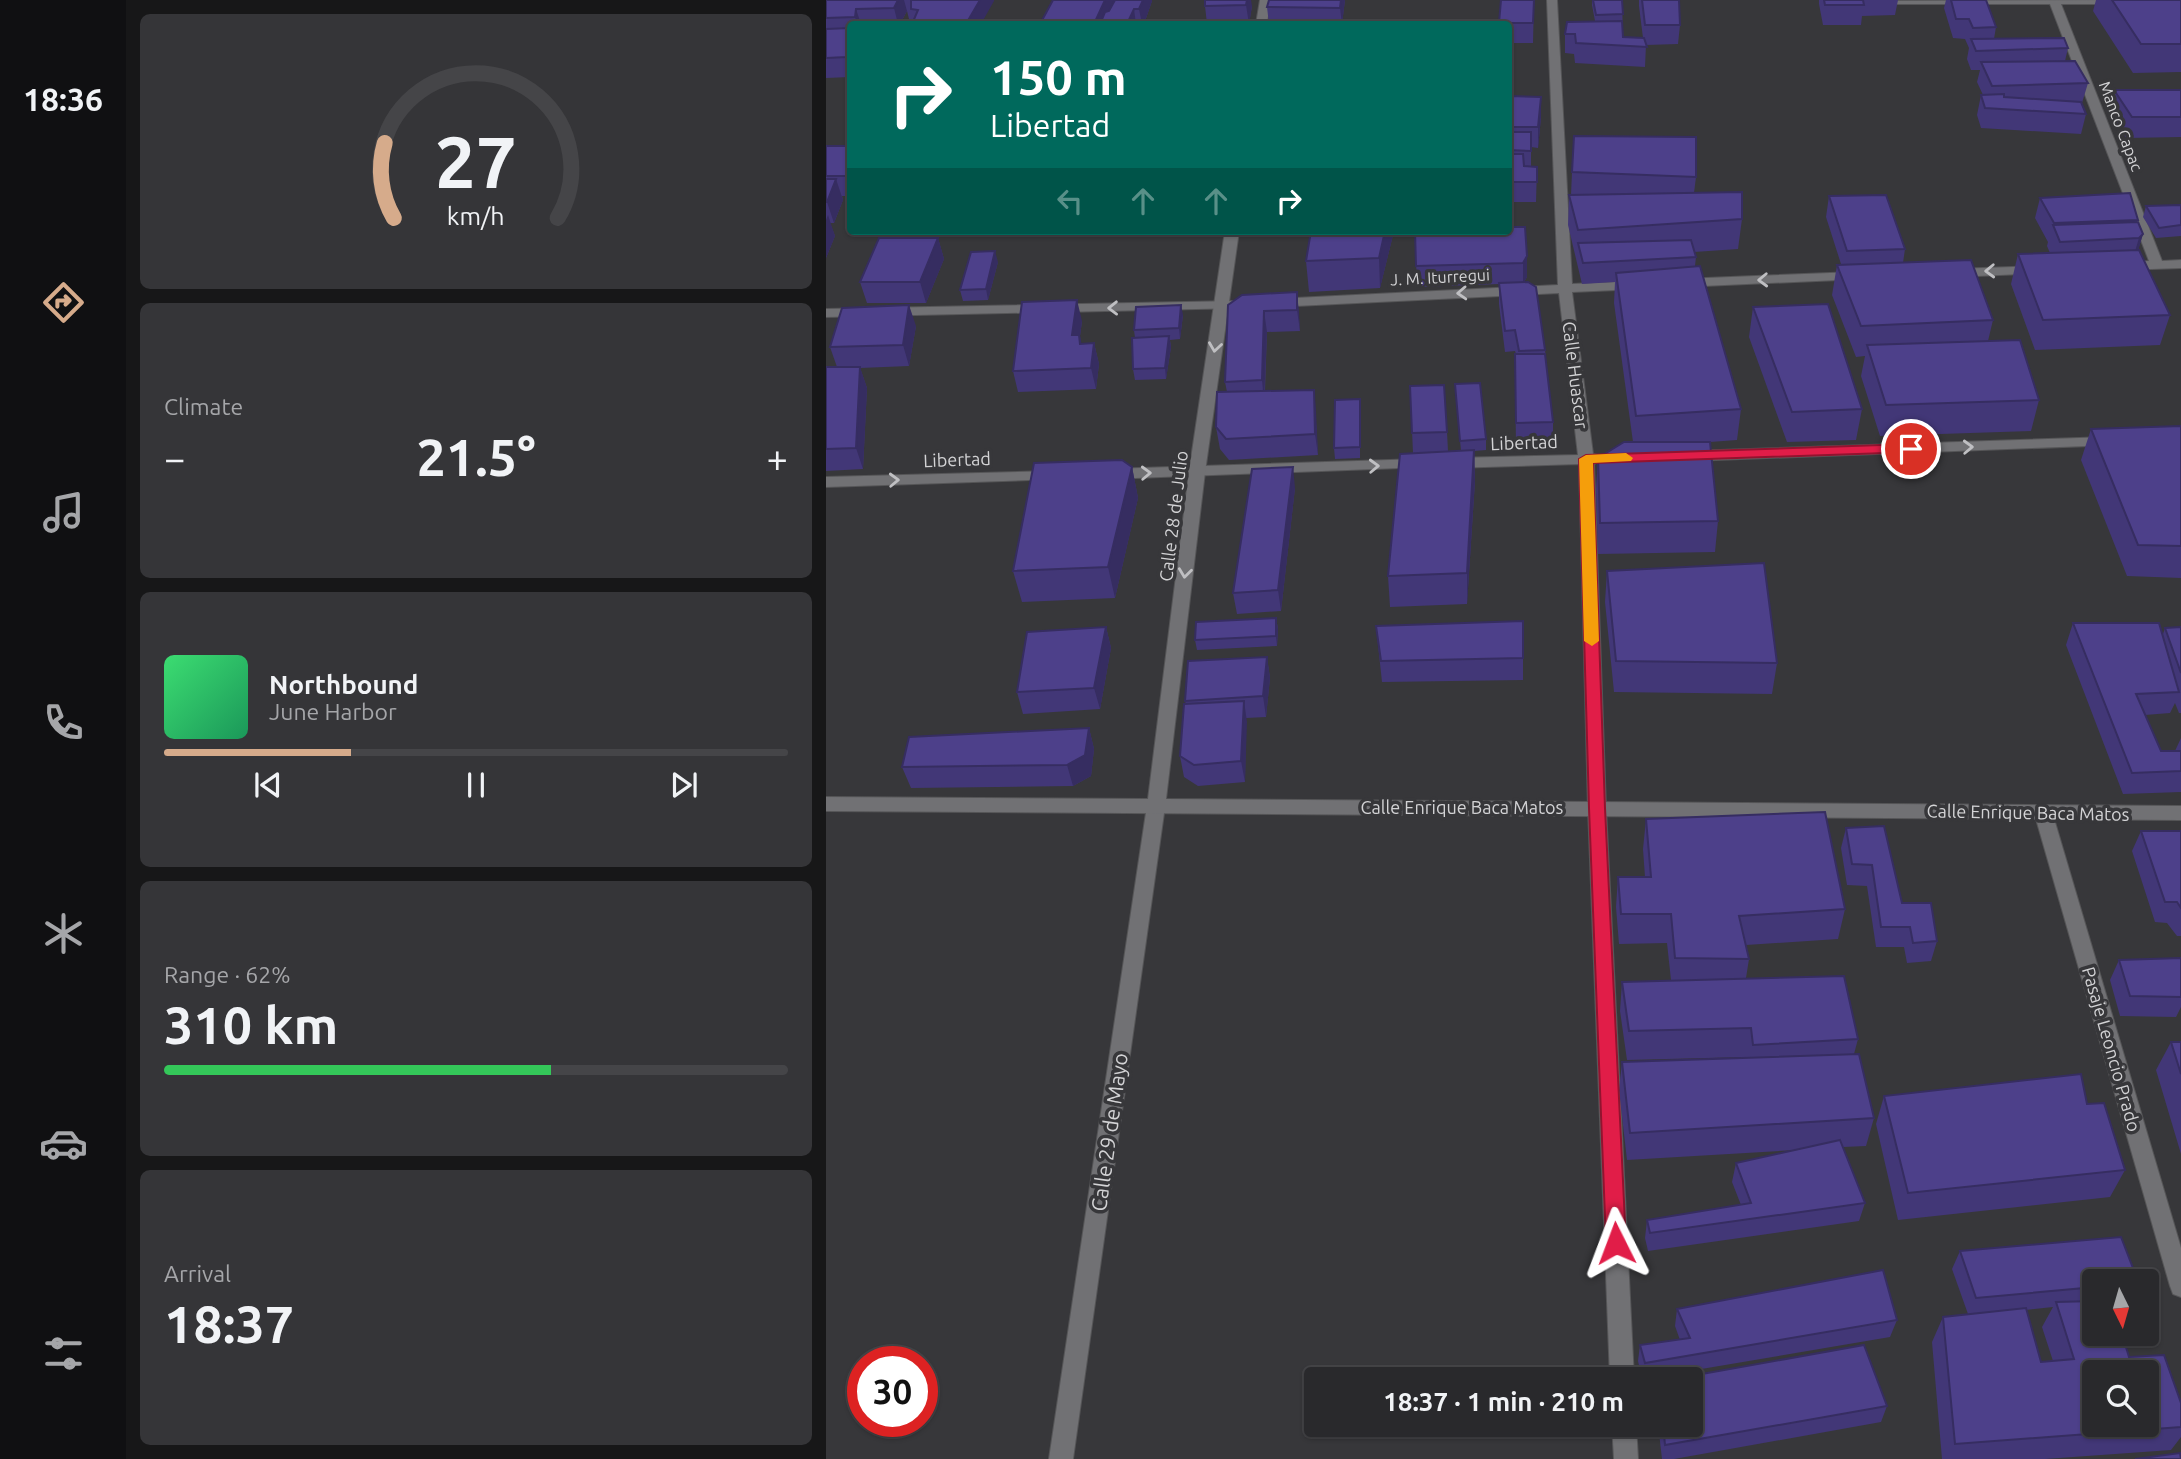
<!DOCTYPE html>
<html lang="en">
<head>
<meta charset="utf-8">
<style>
	:root { --surface:#29292c; --page:#353538; --text:#f1f3f6; --muted:#a5a6a9; --line:#454548; --accent:#d6ab8b }
	body { margin:0; font-family:Ubuntu,sans-serif; background:var(--page); color:var(--text); height:100vh; display:flex; flex-direction:column; font-size:26px; white-space:nowrap }
	* { box-sizing:border-box; margin:0 }
	p { font-size:23px; color:var(--muted) }
	.icon { flex:none; width:38px; height:38px; fill:none; stroke:currentColor; stroke-width:2; stroke-linecap:round; stroke-linejoin:round }
	.map { position:relative; flex:1; overflow:hidden }
	.sheet { display:flex; flex-direction:column; gap:14px; padding:14px; background:#171718; width:700px }
	.sheet>* { flex:none }
	.guide { position:absolute; left:21px; top:21px; width:665px; height:214px; border-radius:7px; box-shadow:0 2px 5px #0004,0 0 0 2px var(--line); background:#00695c; color:#fff; overflow:hidden }
	.needle { width:46px; rotate:175deg }
	.controls { position:absolute; left:1256px; top:1269px; display:grid; gap:14px }
	.controls a { display:grid; place-items:center; width:77px; height:77px; border-radius:7px; background:var(--surface); box-shadow:0 2px 5px #0004,0 0 0 2px var(--line); font-size:35px }
	.speed { position:absolute; left:21px; top:1346px; display:flex; gap:14px; font-size:35px; font-weight:700; text-align:center }
	.speed>* { display:grid; place-content:center; width:91px; height:91px; border-radius:50%; background:var(--surface); box-shadow:0 2px 5px #0004,0 0 0 2px var(--line); line-height:1 }
	.speed .limit { border:10px solid #d22; background:#fff; color:#111 }
	.pin { position:absolute; display:grid; place-items:center; width:60px; height:60px; color:#fff; margin:-30px; border:4px solid #fff; border-radius:50%; box-shadow:0 2px 7px #0007 }
	.me { position:absolute; width:77px; margin:-38px; rotate:357deg; stroke-linejoin:round; filter:drop-shadow(0 0 5px #0008) }
	.turn { display:flex; align-items:center; gap:24px; height:147px; padding:0 28px; font-size:32px }
	.turn .icon { width:91px; height:91px; stroke-width:2.5 }
	.turn b { display:block; font-size:49px; line-height:60px }
	.lanes { display:flex; align-items:center; height:66px; padding:0 28px; background:#0003; justify-content:center; gap:35px; direction:ltr }
	.lanes .off { opacity:.35 }
	.big { font-size:52px; font-weight:700; line-height:1.1 }
	.sheet .tile { flex:1; display:flex; flex-direction:column; justify-content:center; gap:10px; min-width:0; padding:0 24px; border-radius:10px; background:var(--page) }
	.sheet .dial { align-items:center; gap:0 }
	.dial svg { height:182px; overflow:visible; fill:none; stroke:var(--line); stroke-width:7; stroke-linecap:round; text-anchor:middle }
	.dial text { fill:var(--text); stroke:none }
	.song { display:flex; align-items:center; gap:21px }
	.cover { width:84px; height:84px; border-radius:10px; background:linear-gradient(135deg,hsl(140 70% 55%),hsl(150 70% 35%)) }
	.played { height:7px; border-radius:4px; background:linear-gradient(90deg,var(--accent) 30%,var(--line) 30%) }
	.keys { display:flex; justify-content:space-around; direction:ltr }
	.heat { display:flex; justify-content:space-between; align-items:center; font-size:38px; direction:ltr }
	.charge { height:10px; border-radius:5px; background:linear-gradient(90deg,#34c759 62%,var(--line) 0) }
	.trip { position:absolute; left:478px; top:1367px; width:399px; height:70px; border-radius:7px; background:var(--surface); box-shadow:0 2px 5px #0004,0 0 0 2px var(--line); font-weight:700; line-height:70px; text-align:center }
	main { display:flex; flex:1; min-height:0 }
	.tabs { display:flex; flex-direction:column; width:126px; justify-content:space-around; align-items:center; background:#101012; color:var(--muted) }
	.tabs .icon { width:49px; height:49px }
	.tabs .selected { color:var(--accent) }
	.tabs b { font-size:32px; color:var(--text) }
	.map>svg:first-child { display:block }
	.lines { fill:none; stroke-linecap:round; stroke-linejoin:round }
	.street-casing { stroke:#555557; stroke-width:2 }
	.secondary-casing { stroke:#555557; stroke-width:2 }
	.street { fill:#717174; fill-rule:evenodd }
	.secondary { fill:#717174; fill-rule:evenodd }
	.wall { fill:#423777; fill-rule:evenodd }
	.shaded-wall { fill:#362d61 }
	.building { fill:#4d408a; stroke:#362d61; stroke-width:2; fill-rule:evenodd }
	.oneway { stroke:#bfbfc2 }
	.route { fill:#e11d48; stroke:#92132f; stroke-width:2 }
	.slow { fill:#f59e0b }
	.labels { text-anchor:middle; dominant-baseline:central; stroke-width:7; stroke-linejoin:round; paint-order:stroke }
	.far-street-label { font-size:16px; fill:#d3d3d5; stroke:#37373a }
	.street-label { font-size:18px; fill:#d3d3d5; stroke:#37373a }
	.near-street-label { font-size:21px; fill:#d3d3d5; stroke:#37373a }
</style>
</head>
<body>
<main>
<nav class="tabs">
<b>18:36</b>
<svg class="icon selected" aria-label="directions" viewBox="0 0 24 24"><path d="M12 3l9 9-9 9-9-9zM9 14v-3h6M13 9l2 2-2 2"/></svg>
<svg class="icon" aria-label="music" viewBox="0 0 24 24"><path d="M9 18V5l10-2v13"/><circle cx="6" cy="18" r="3"/><circle cx="16" cy="16" r="3"/></svg>
<svg class="icon" aria-label="phone" viewBox="0 0 24 24"><path d="M5 4h4l2 5-3 2q2 4 5 5l2-3 5 2v4C11 20 4 13 5 4z"/></svg>
<svg class="icon" aria-label="climate" viewBox="0 0 24 24"><path d="M12 3v18M4 7l16 10M4 17L20 7"/></svg>
<svg class="icon" aria-label="car" viewBox="0 0 24 24"><path d="M5 17H2v-5l4-1 3-4h7l3 4 3 1v5h-3M9 17h6M6 11h13"/><circle cx="7" cy="17" r="2"/><circle cx="17" cy="17" r="2"/></svg>
<svg class="icon" aria-label="filters" viewBox="0 0 24 24"><path d="M4 7h16M4 17h16"/><circle cx="9" cy="7" r="2"/><circle cx="15" cy="17" r="2"/></svg>
</nav>
<section class="sheet">
<div class="tile dial"><svg viewBox="0 0 100 80">
<path d="M14 69A42 42 0 1 1 86 69"/>
<path d="M14 69A42 42 0 0 1 10 36" stroke="#d6ab8b"/>
<text x="50" y="56" font-size="32" font-weight="700">27</text>
<text x="50" y="72" font-size="11">km/h</text>
</svg></div>
<div class="tile"><p>Climate</p>
<div class="heat"><a>−</a><b class="big">21.5°</b><a>+</a></div>
</div>
<div class="tile">
<div class="song"><i class="cover"></i><div><b>Northbound</b><p>June Harbor</p></div></div>
<div class="played"></div>
<div class="keys"><svg class="icon" aria-label="previous" viewBox="0 0 24 24"><path d="M18 5L8 12l10 7zM5 5v14"/></svg><svg class="icon" aria-label="pause" viewBox="0 0 24 24"><path d="M8 5v14M16 5v14"/></svg><svg class="icon" aria-label="next" viewBox="0 0 24 24"><path d="M6 5l10 7-10 7zM19 5v14"/></svg></div>
</div>
<div class="tile"><p>Range · 62%</p><b class="big">310 km</b><div class="charge"></div></div>
<div class="tile"><p>Arrival</p><b class="big">18:37</b></div>
</section>
<div class="map">
<svg width="1355" height="1459" viewBox="0 0 1355 1459">
	<rect width="100%" height="100%" fill="#37373a"/>
	<g class="lines">
		<!-- street casing -->
		<g class="street-casing">
			<path id="street" d="M721 0H731L746 284 813 281 820 285 813 289 746 292 767 454 775 456 778 459 768 464 780 808 808 1379H784L762 808 753 464 626 468 618 463 626 458 752 455 733 293 449 307 442 303 449 299 732 285Z
				M1297 0 1292 4H1235L1336 261 1355 260V268L1296 270 1289 266 1296 262 1323 261 1224 4H1051L1046 1Z
				M1212 266 1217 267V273L1128 277 1121 273 1128 269Z
				M1030 272 1035 273V279L855 287 848 283 855 279Z
				M411 301 418 305 416 308 0 317V309Z
				M1284 437 1289 439 1291 442 1289 445 864 461 856 456 864 451Z
				M595 459 600 461 603 464 600 467 283 479 275 474 283 469Z
				M227 471 232 473 235 476 232 479 0 487V477Z
				M330 799 336 801 339 806 247 1459H223L321 806 324 801Z
				M1217 805 1223 807 1226 812 1355 1248V1297L1347 1294 1344 1286 1208 812 1211 807Z
				M786 1424H810L812 1459H788Z"/>
		</g>
		<!-- secondary casing -->
		<g class="secondary-casing">
			<path id="secondary" d="M434 0H444L441 24H430Z
				M399 231H413L379 472 340 799 1355 806V820L0 811V797L322 799 363 472Z"/>
		</g>
		<!-- street -->
		<use href="#street" class="street"/>
		<!-- secondary -->
		<use href="#secondary" class="secondary"/>
	</g>
	<!-- wall -->
	<path class="wall" d="M0 0H168V1L88 21 87 19H83L81 11 74 24H24V77L0 78Z
		M379 0 426 6 423 24H381L379 6Z
		M443 0H519L516 24H443L441 7Z
		M675 0H708L707 43H682V24H673Z
		M766 0H796L797 37 817 38 813 6V0H853L854 25 852 44 820 45 819 67 749 63 748 54 739 53V34L769 21 766 5Z
		M993 0H1072L1069 15 1036 16 1035 25H997L993 4Z
		M1120 0H1160L1170 27 1168 39 1242 48 1239 61 1262 83 1256 103 1260 114 1255 134 1155 128 1151 115 1155 95H1157L1151 82 1154 70H1145L1141 59 1143 48 1139 39 1127 38 1118 8Z
		M1270 0H1355V72L1307 73 1267 11Z
		M326 1 318 24H214Z
		M1288 90H1355V137L1300 138 1283 110Z
		M682 96 715 117 712 148 705 147V166L711 167 710 202H682Z
		M0 146H24V196H16L17 200 8 223H4L9 236 0 258Z
		M746 172 870 177 868 193 916 219 912 249 868 252 870 257 869 266 915 409 911 440 884 442 892 521 889 552 772 554 770 489 772 458 807 442 788 303 789 282 756 284 742 225 743 195H745Z
		M1003 196 1079 249 1077 263 1167 320 1162 341 1213 400 1205 431 1054 436 1035 376 1039 356 1030 357 1006 295 1011 265 1015 264 1000 217Z
		M1214 198 1312 220 1311 222 1317 234 1312 250 1344 315 1334 345 1209 350 1185 284 1192 254 1224 253 1221 246 1222 242 1209 218Z
		M1355 205V236L1330 238 1317 217 1320 206Z
		M485 231H568L554 288 483 292 480 261Z
		M589 231 701 256V277L698 282 719 350 727 422V443L690 445 689 376V354H690L689 351 679 352 673 304V284L591 287Z
		M112 238 118 259 100 303H41L34 282Z
		M172 262 162 300 137 301 134 290Z
		M471 292 474 331 441 332 439 391 488 390 492 455 403 460 394 449 390 427 401 392 399 382 402 305Z
		M927 307 1036 409 1030 440 961 442 923 337Z
		M357 315 354 339 344 340 345 347 340 379 309 380 307 369 309 338 308 330Z
		M256 321 254 336 255 344 268 343 273 364 270 389 192 392 187 371Z
		M90 326 83 366 34 368 41 388 37 469 0 471V367H11L4 347Z
		M629 384 660 439V450L648 451 649 481 641 604 564 607 562 576 587 453 584 386 621 432 622 451H635Z
		M534 399V458L509 459 508 448Z
		M1355 426V578L1301 576 1255 460 1265 429Z
		M306 467 312 498 289 598 196 602 187 571Z
		M469 488 455 611 411 614 407 593Z
		M781 571 951 663 946 694 788 692 779 602Z
		M450 618 452 629 451 646 371 650 369 640Z
		M1247 623 1337 634 1339 628 1355 627V713H1353L1349 703 1344 713 1319 715 1335 751H1349L1355 738V792L1297 794 1240 645Z
		M550 626 697 658V680L556 682Z
		M280 627 285 648 274 709 197 714 191 692Z
		M441 657 444 678 440 717 420 718 419 782 372 786 358 777 354 756 360 704 359 701Z
		M263 728 268 749 265 776 247 786 85 788 76 767Z
		M820 819 1019 909 1012 939 920 945 923 959 920 978 1032 1039 1028 1054 1048 1118 1040 1146 1017 1147 1039 1203 1033 1221 822 1251 819 1238 821 1220 915 1205 906 1182 910 1163 969 1150 801 1160 793 1090 796 1062 920 1058V1057L801 1060 794 1011 796 982 845 980 841 943 793 944 790 907 792 877H819L817 849Z
		M1020 828 1076 903 1111 941 1105 961 1081 963 1078 947H1050L1041 886 1021 885 1015 848Z
		M1315 831H1355V936H1351L1341 923 1329 922 1306 851Z
		M1355 958V1007L1350 1017 1294 1016 1284 980 1293 960Z
		M1345 1042H1355V1154L1330 1070Z
		M1058 1096 1261 1104 1299 1170 1284 1197 1072 1220 1050 1124Z
		M1134 1251 1269 1281V1334L1303 1357 1355 1403V1437L1345 1450 1219 1459H1116L1106 1342 1117 1317 1142 1314 1126 1269ZM1227 1307 1216 1327 1227 1361 1215 1362 1200 1310Z
		M851 1309 1071 1320 1064 1337 816 1379 812 1361 814 1345 854 1340 849 1326Z
		M1061 1406 1055 1422 848 1459H836L832 1424H864Z"/>
	<!-- shaded-wall -->
	<path class="shaded-wall" d="M72 0H78L81 11 74 24H72L68 8Z
		M154 0H168V1L155 24H140Z
		M279 0H291L280 24H268Z
		M317 0H326V1L318 24H316L313 9Z
		M421 0H425L426 6 423 24 420 5Z
		M515 0H519L516 24 514 8Z
		M30 9 35 24H31L29 17Z
		M308 9 310 24H301Z
		M24 47V70L21 57Z
		M715 97V117L712 148V127Z
		M10 179 17 200 8 223 1 202Z
		M2 215 9 236 0 258V220Z
		M559 231H568L554 288 553 258Z
		M1317 234 1311 254 1307 258 1313 238Z
		M112 238 118 259 100 303 94 282Z
		M169 251 172 262 162 300 160 289Z
		M701 256V277L697 284V263Z
		M471 292 473 313 474 331 471 310Z
		M251 300 256 321 254 336 258 356 246 335Z
		M83 305 90 326 83 366 77 345Z
		M355 305 357 315 354 339 353 328Z
		M438 311 441 332 438 401 436 380Z
		M343 336 345 347 340 379 339 368Z
		M268 343 273 364 270 389 265 368Z
		M34 367 41 388 37 469 30 448Z
		M488 390 490 411 492 455 489 434Z
		M648 450 649 481 641 604V573Z
		M306 467 312 498 289 598 282 567Z
		M467 467 469 488 455 611 452 590Z
		M450 618 452 629 451 646 450 636Z
		M280 627 285 648 274 709 268 688Z
		M441 657 444 678 440 717 437 696Z
		M418 701 421 722 419 782 415 761Z
		M263 728 268 749 265 776 247 786 241 765Z"/>
	<!-- building -->
	<path class="building" d="M0 0H72L68 8 30 9 29 17 0 18Z
		M85 0H154L140 24H86L92 10 85 9Z
		M227 0H279L268 24H214Z
		M289 0H317L313 9H308L301 24H274L279 12 283 11Z
		M379 0H421L420 5 379 6Z
		M443 0H515L514 8 441 7Z
		M675 0H708L707 23H673Z
		M767 0H796L797 14 770 15Z
		M816 0H853L854 25H819Z
		M998 0H1037L1038 5H999Z
		M1125 0H1160L1170 27 1147 28 1143 19H1130Z
		M1286 0H1355V44H1315Z
		M796 21 797 37 818 38 821 47 750 43 749 34H739L741 22Z
		M24 28V47L21 57 0 58V29Z
		M1238 38 1242 48 1150 51 1145 39Z
		M1249 61 1262 83 1166 86 1155 62Z
		M1288 90H1355V117H1306Z
		M1178 94V97L1255 102 1260 114 1159 108 1155 95Z
		M682 96 715 97 712 127H682Z
		M682 132H705V151L682 150Z
		M748 136 870 137V177L746 172Z
		M0 146H24V176H0Z
		M682 154H697L698 166 711 167V182H682Z
		M0 179H10L1 202H0Z
		M916 192V219L752 230 743 195Z
		M1304 193 1312 220 1228 223 1214 198Z
		M1060 195 1079 249 1021 251 1003 196Z
		M1355 205V225L1333 228 1320 206Z
		M1312 222 1317 234 1313 238 1234 242 1227 225Z
		M682 227H699L701 256 697 263 590 266 589 231H682Z
		M485 231H559L553 258 480 261Z
		M53 238H112L94 282H34Z
		M865 240 870 257 757 263 752 243Z
		M1313 250 1344 315 1217 320 1192 254Z
		M169 251 160 289 134 290 145 252Z
		M1145 260 1167 320 1035 326 1011 265Z
		M874 266 915 409 810 416 790 273Z
		M702 282 710 287 719 350 693 351 689 330 679 331 673 283Z
		M471 292V310L438 311 436 380 399 382 402 305 416 295Z
		M251 300 246 335H253L254 344 268 343 265 368 187 371 196 302Z
		M1002 304 1036 409 966 412 927 307Z
		M83 305 77 345 4 347 16 308Z
		M355 305 353 328 308 330 310 307Z
		M343 336 339 368 307 369 306 338Z
		M1194 340 1213 400 1060 405 1041 345Z
		M689 354H719L727 422 690 423Z
		M0 367H34L30 448 0 449Z
		M654 383 660 439 634 441 629 384Z
		M618 385 621 432 586 433 584 386Z
		M488 390 489 434 400 439 390 427 391 392Z
		M534 399V447L508 448 509 400Z
		M1355 426V546L1312 545 1265 429Z
		M798 442H884L892 521 774 523 772 458Z
		M648 450 641 573 562 576 574 454Z
		M296 460 306 467 282 567 187 571 208 463Z
		M467 467 452 590 407 593 426 469Z
		M938 563 951 663 790 661 781 571Z
		M450 618V636L369 640 370 622Z
		M697 621V658L555 661 550 626Z
		M1247 623H1333L1353 692 1310 694 1335 751H1355V771L1306 773Z
		M280 627 268 688 191 692 201 632Z
		M1355 627V673L1339 628Z
		M441 657 437 696 359 701 362 661Z
		M418 701 415 761 368 765 354 756 358 704Z
		M263 728 259 755 241 765 76 767 83 737Z
		M999 812 1019 909 913 916 923 959 849 958 845 914H795L792 877H825L820 819Z
		M1058 826 1076 903H1105L1111 941 1087 943 1084 927H1055L1046 865 1026 864 1020 828Z
		M1315 831H1355V908L1351 902H1339Z
		M1355 958V997L1304 996 1293 960Z
		M1018 976 1032 1039 927 1045 925 1028 803 1031 796 982Z
		M1345 1042H1355V1074Z
		M1033 1054 1048 1118 804 1133 796 1062Z
		M1255 1074 1261 1104 1278 1103 1299 1170 1082 1193 1058 1096Z
		M1014 1140 1039 1203 824 1233 821 1220 925 1203 910 1163Z
		M1295 1237 1312 1281H1269V1287L1150 1298 1134 1251Z
		M1057 1270 1071 1320 819 1363 814 1345 864 1338 851 1309Z
		M1269 1301V1334H1296L1303 1357 1338 1355 1355 1403V1427L1129 1444 1117 1317 1200 1308 1215 1362 1248 1359 1230 1302ZM1269 1372H1321V1424H1269Z
		M1038 1345 1061 1406 839 1445 837 1424H864V1379H848Z
		M1354 1453 1355 1459H1309Z"/>
	<!-- one-way arrows -->
	<defs><path id="oneway-chevron" d="M-2-3.5L2.5 0L-2 3.5" fill="none" stroke-width="1.6" stroke-linecap="round" stroke-linejoin="round" transform="scale(1.75)"/></defs>
	<g class="oneway">
		<use href="#oneway-chevron" transform="translate(1164 271) rotate(178)"/>
		<use href="#oneway-chevron" transform="translate(937 280) rotate(178)"/>
		<use href="#oneway-chevron" transform="translate(636 293) rotate(177)"/>
		<use href="#oneway-chevron" transform="translate(287 308) rotate(179)"/>
		<use href="#oneway-chevron" transform="translate(389 347) rotate(98)"/>
		<use href="#oneway-chevron" transform="translate(1142 447) rotate(-2)"/>
		<use href="#oneway-chevron" transform="translate(548 466) rotate(-2)"/>
		<use href="#oneway-chevron" transform="translate(320 473) rotate(-2)"/>
		<use href="#oneway-chevron" transform="translate(68 480) rotate(-2)"/>
		<use href="#oneway-chevron" transform="translate(359 573) rotate(97)"/>
	</g>
	<!-- route -->
	<path class="route" d="M1085 444 1091 449 1089 452 767 463 779 808 800 1243 797 1250 790 1252 783 1250 780 1243 763 808 753 459 760 455Z"/>
	<!-- slow -->
	<path class="slow" d="M800 453 807 458 805 461 767 463 773 641 766 646 758 641 753 459 760 455Z"/>
	<g class="labels">
		<!-- far-street labels -->
		<g class="far-street-label">
			<text transform="translate(1295 126) rotate(69)">Manco Capac</text>
			<text transform="translate(614 277) rotate(-3)">J. M. Iturregui</text>
		</g>
		<!-- street labels -->
		<g class="street-label">
			<text transform="translate(750 375) rotate(83)">Calle Huascar</text>
			<text transform="translate(698 442) rotate(-2)">Libertad</text>
			<text transform="translate(131 459) rotate(-2)">Libertad</text>
			<text transform="translate(347 516) rotate(-83)">Calle 28 de Julio</text>
			<text x="636" y="807">Calle Enrique Baca Matos</text>
			<text transform="translate(1202 812) rotate(1)">Calle Enrique Baca Matos</text>
			<text transform="translate(1286 1049) rotate(74)">Pasaje Leoncio Prado</text>
		</g>
		<!-- near-street labels -->
		<g class="near-street-label">
			<text transform="translate(283 1132) rotate(-82)">Calle 29 de Mayo</text>
		</g>
	</g>
</svg>
<div class="controls">
<a><svg class="needle" viewBox="-14 -14 28 28"><path d="M0-13l5 13h-10z" fill="#e53935"/><path d="M0 13l5-13h-10z" fill="#a5a6a9"/></svg></a>
<a><svg class="icon" aria-label="search" viewBox="0 0 24 24"><circle cx="10" cy="10" r="6"/><path d="M15 15l6 6"/></svg></a>
</div>
<div class="speed"><div class="limit">30</div></div>
<div class="pin" style="left:1085px;top:449px;background:#d93025"><svg class="icon" aria-label="arrive" viewBox="0 0 24 24"><path d="M6 21V4h12l-3 4 3 4H6"/></svg></div>
<svg class="me" style="left:790px;top:1243px" viewBox="-20 -20 40 40"><path d="M0-17L14 15 0 8-14 15z" fill="#e11d48" stroke="#fff" stroke-width="4"/></svg>
<div class="trip">18:37 · 1 min · 210 m</div>
<div class="guide">
<div class="turn"><svg class="icon" aria-label="right" viewBox="0 0 24 24"><path d="M7 20v-9h11M14 6l5 5-5 5"/></svg><div><b>150 m</b>Libertad</div></div>
<div class="lanes"><svg class="icon off" aria-label="left" viewBox="0 0 24 24"><path d="M17 20v-9H6M10 6l-5 5 5 5"/></svg><svg class="icon off" aria-label="ahead" viewBox="0 0 24 24"><path d="M12 20V5M6 11l6-6 6 6"/></svg><svg class="icon off" aria-label="ahead" viewBox="0 0 24 24"><path d="M12 20V5M6 11l6-6 6 6"/></svg><svg class="icon" aria-label="right" viewBox="0 0 24 24"><path d="M7 20v-9h11M14 6l5 5-5 5"/></svg></div>
</div>
</div>
</main>
</body>
</html>
